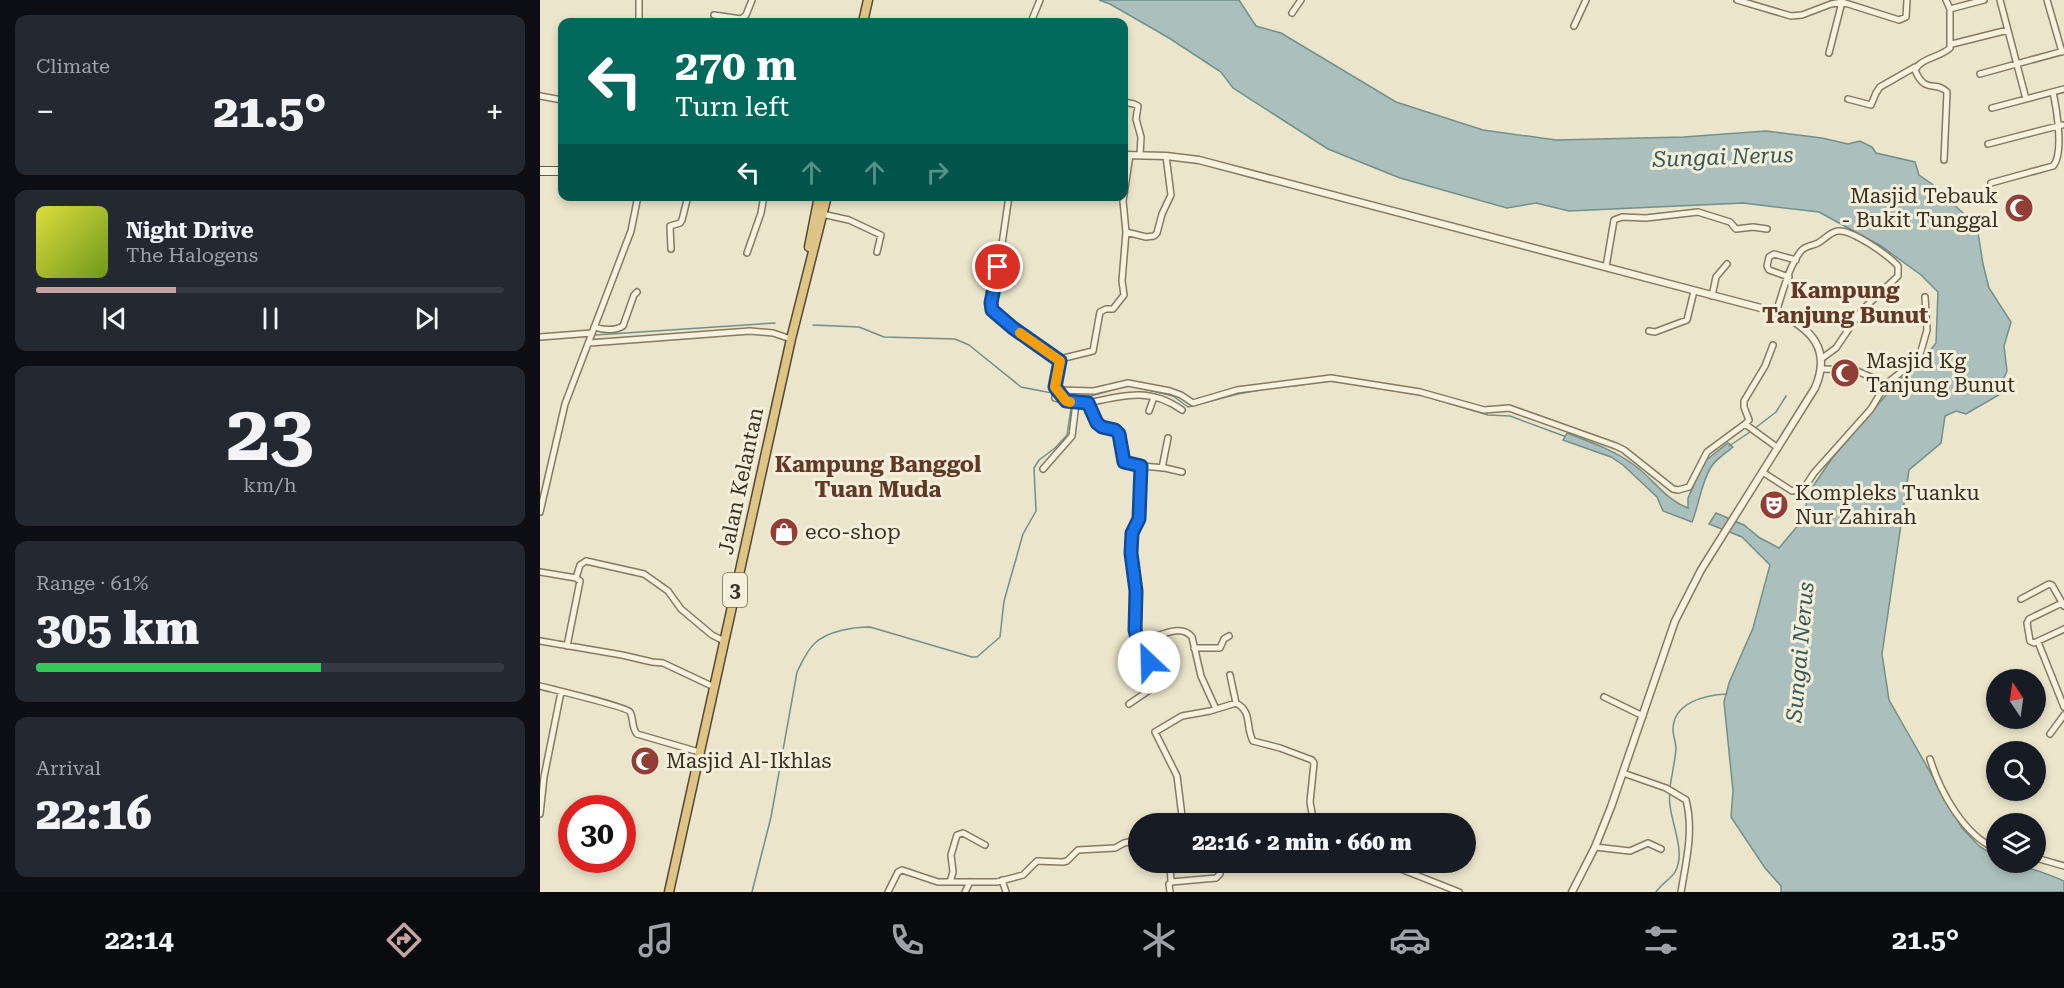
<!DOCTYPE html>
<html lang="en">
<head>
<meta charset="utf-8">
<style>
	:root { --surface:#171b24; --page:#242831; --text:#f1f3f6; --muted:#9ea1a6; --line:#363941; --accent:#c6a2a0 }
	body { margin:0; font-family:"Roboto Serif",serif; background:var(--page); color:var(--text); height:100vh; display:flex; flex-direction:column; font-size:22px; white-space:nowrap }
	* { box-sizing:border-box; margin:0 }
	p { font-size:20px; color:var(--muted) }
	.icon { flex:none; width:33px; height:33px; fill:none; stroke:currentColor; stroke-width:2; stroke-linecap:round; stroke-linejoin:round }
	.map { position:relative; flex:1; overflow:hidden }
	.panel { display:flex; flex-direction:column; gap:15px; padding:15px; background:#0d0f14; width:540px }
	.panel>* { flex:none }
	.guide { position:absolute; left:18px; top:18px; width:570px; height:183px; border-radius:12px; box-shadow:0 3px 9px #0003; background:#00695c; color:#fff; overflow:hidden }
	.needle { width:39px; rotate:347deg }
	.fabs { position:absolute; left:1446px; top:669px; display:grid; gap:12px }
	.fabs a { display:grid; place-items:center; width:60px; height:60px; border-radius:50%; background:var(--surface); box-shadow:0 3px 9px #0003; font-size:30px }
	.speed { position:absolute; left:18px; top:795px; display:flex; gap:12px; font-size:30px; font-weight:700; text-align:center }
	.speed>* { display:grid; place-content:center; width:78px; height:78px; border-radius:50%; background:var(--surface); box-shadow:0 3px 9px #0003; line-height:1 }
	.speed .limit { border:9px solid #d22; background:#fff; color:#111 }
	.pin { position:absolute; display:grid; place-items:center; width:51px; height:51px; color:#fff; margin:-26px; border:3px solid #fff; border-radius:50%; box-shadow:0 2px 6px #0007 }
	.me { position:absolute; width:66px; margin:-33px; rotate:336deg; stroke-linejoin:round; filter:drop-shadow(0 0 4px #0008) }
	.turn { display:flex; align-items:center; gap:21px; height:126px; padding:0 18px; font-size:27px }
	.turn .icon { width:78px; height:78px; stroke-width:2.5 }
	.turn b { display:block; font-size:42px; line-height:51px }
	.lanes { display:flex; align-items:center; height:57px; padding:0 18px; background:#0003; justify-content:center; gap:30px; direction:ltr }
	.lanes .off { opacity:.35 }
	.big { font-size:45px; font-weight:800; line-height:1.1 }
	.panel .card { flex:1; display:flex; flex-direction:column; justify-content:center; gap:9px; min-width:0; padding:0 21px; border-radius:12px; background:var(--page) }
	.panel .dial { align-items:center; gap:0 }
	.dial b { font-size:78px; line-height:1 }
	.song { display:flex; align-items:center; gap:18px }
	.cover { width:72px; height:72px; border-radius:9px; background:linear-gradient(135deg,hsl(60 70% 55%),hsl(80 70% 35%)) }
	.played { height:6px; border-radius:3px; background:linear-gradient(90deg,var(--accent) 30%,var(--line) 30%) }
	.keys { display:flex; justify-content:space-around; direction:ltr }
	.heat { display:flex; justify-content:space-between; align-items:center; font-size:33px; direction:ltr }
	.charge { height:9px; border-radius:4px; background:linear-gradient(90deg,#34c759 61%,var(--line) 0) }
	.trip { position:absolute; left:588px; top:813px; width:348px; height:60px; border-radius:30px; background:var(--surface); box-shadow:0 3px 9px #0003; font-weight:800; line-height:60px; text-align:center }
	.dock { display:flex; height:96px; justify-content:space-around; align-items:center; background:#090b0e; color:var(--muted) }
	.dock .icon { width:42px; height:42px }
	.dock .selected { color:var(--accent) }
	.dock b { font-size:27px; color:var(--text) }
	main { display:flex; flex:1; min-height:0 }
	.map>svg:first-child { display:block }
	.water { fill:#abc0bc; stroke:#728f8a; stroke-width:1.5 }
	.lines { fill:none; stroke-linecap:round; stroke-linejoin:round }
	.stream { stroke:#728f8a; stroke-width:1.5 }
	.minor-casing { stroke:#877961; stroke-width:8 }
	.tertiary-casing { stroke:#877961; stroke-width:9 }
	.secondary-casing { stroke:#695a44; stroke-width:10 }
	.trunk-casing { stroke:#564734; stroke-width:11 }
	.minor { stroke:#f7f2de; stroke-width:5 }
	.tertiary { stroke:#f7f2de; stroke-width:6 }
	.secondary { stroke:#f7f2de; stroke-width:8 }
	.trunk { stroke:#dec486; stroke-width:8 }
	.route-casing { stroke:#114b97; stroke-width:15 }
	.route { stroke:#1a73e8; stroke-width:10 }
	.slow { stroke:#f59e0b; stroke-width:10 }
	.labels { text-anchor:middle; dominant-baseline:central; stroke-width:6; stroke-linejoin:round; paint-order:stroke }
	.shield { fill:#f3efda; stroke:#71695a; stroke-width:1.5 }
	.shield-label { font-size:20px; font-weight:bold; fill:#393023 }
	.poi-label { font-size:21px; fill:#393023; stroke:#f3efda; text-anchor:start }
	.street-label { font-size:21px; fill:#393023; stroke:#f3efda }
	.water-label { font-size:22px; font-style:italic; fill:#335657; stroke:#f3efda }
	.neighbourhood-label { font-size:22px; font-weight:bold; fill:#623826; stroke:#f3efda }
</style>
</head>
<body>
<main>
<section class="panel">
<div class="card"><p>Climate</p>
<div class="heat"><a>−</a><b class="big">21.5°</b><a>+</a></div>
</div>
<div class="card">
<div class="song"><i class="cover"></i><div><b>Night Drive</b><p>The Halogens</p></div></div>
<div class="played"></div>
<div class="keys"><svg class="icon" aria-label="previous" viewBox="0 0 24 24"><path d="M18 5L8 12l10 7zM5 5v14"/></svg><svg class="icon" aria-label="pause" viewBox="0 0 24 24"><path d="M8 5v14M16 5v14"/></svg><svg class="icon" aria-label="next" viewBox="0 0 24 24"><path d="M6 5l10 7-10 7zM19 5v14"/></svg></div>
</div>
<div class="card dial"><b>23</b><p>km/h</p></div>
<div class="card"><p>Range · 61%</p><b class="big">305 km</b><div class="charge"></div></div>
<div class="card"><p>Arrival</p><b class="big">22:16</b></div>
</section>
<div class="map">
<svg width="1524" height="892" viewBox="0 0 1524 892">
	<rect width="100%" height="100%" fill="#ebe5cb"/>
	<!-- water -->
	<path class="water" d="M559 0H699L716 26 741 33 856 102 943 130 1016 140 1144 137 1226 131 1282 138 1308 144 1320 141 1332 147 1336 153 1375 162 1379 175 1392 184 1437 226 1443 264 1449 288 1471 322 1464 346 1467 371 1461 384 1464 392 1426 414 1416 411 1405 416 1401 443 1369 470 1342 654 1349 700 1422 828 1439 846 1456 857V862C1479 863 1503 872 1524 881V892H1241V886L1225 868 1191 817 1193 791 1184 702 1189 683 1213 628 1230 565 1202 537 1169 524 1176 513 1204 525 1220 538 1239 548 1265 517 1267 495 1293 457 1359 380 1385 357 1396 343 1398 292 1381 275 1341 246 1279 212 1203 203 1029 211 996 203 967 208 860 178 788 149 693 88 681 72 629 38 570 4Z
		M1027 433C1050 442 1074 450 1094 465 1114 479 1124 499 1148 508V498L1165 461 1188 443 1193 447C1186 453 1176 459 1171 467 1161 483 1159 505 1152 522L1123 511 1117 497 1083 465 1071 457 1023 440Z"/>
	<g class="lines">
		<!-- stream -->
		<path class="stream" d="M273 325 319 327 344 337 415 339 429 345 481 387 512 393
			M55 335 235 323
			M0 340 41 336
			M753 386 787 381
			M604 389 633 396 648 407 698 394 730 388
			M859 391 884 396
			M526 395 551 396 579 388
			M894 399 948 415 970 416 1024 436
			M1214 429 1236 412 1246 396
			M1189 446 1210 432
			M1130 787C1132 774 1135 761 1136 749 1136 742 1133 736 1133 730 1133 702 1166 695 1187 694
			M212 892 231 817 257 672C262 662 267 650 275 643 288 631 313 627 330 627L432 657H437L460 637 464 601 483 534 496 511 494 468 499 460 515 448 527 435 531 408
			M1116 892C1122 883 1132 878 1135 872 1148 849 1126 816 1130 792"/>
		<!-- minor casing -->
		<g class="minor-casing">
			<path id="minor" d="M1197 0 1251 16 1262 15 1291 4 1302 2 1359 20 1366 17 1367 0
				M1460 0 1486 99
				M1507 0 1522 52
				M1410 9 1444 0
				M752 13 761 0
				M174 15 201 19 206 15 212 0
				M99 22V0
				M491 22 500 0
				M1034 26 1046 0
				M1412 44 1468 30
				M1289 53 1302 2
				M1440 74 1524 51
				M0 96 22 100
				M1308 99 1331 105 1336 93 1340 87 1375 67
				M584 102 594 104 598 106 596 119 601 137 600 155
				M1452 108 1524 89
				M1448 144 1522 125
				M1404 160 1407 92C1396 80 1385 95 1375 70 1381 58 1401 57 1410 48V9L1406 0
				M1451 183 1513 166C1524 154 1517 111 1513 92
				M469 196 461 251 451 303 452 311 473 328 520 361 515 387 526 401 548 403 557 423 562 427 575 430 579 434 584 462 601 466 599 518 591 537V553L596 591 595 621 596 636 602 640C617 638 641 622 652 637L661 676 676 709
				M282 214 309 220 341 235 337 252
				M586 232 606 237 614 236 617 233 622 214 631 195 626 156
				M131 249 130 226 140 223 142 220 148 196
				M207 253 221 213 224 196
				M1066 267 1074 220 1082 217 1106 218 1158 212 1190 222 1196 229 1213 227 1227 229
				M1249 277 1229 270 1227 266 1229 257 1234 254 1256 260
				M1172 296 1176 277 1187 264
				M1236 312C1243 293 1248 267 1261 251 1265 246 1272 246 1278 243 1285 239 1290 232 1298 231 1312 229 1349 256 1358 266V276L1321 311 1296 348 1281 359
				M54 327C63 330 75 331 83 326L94 295 97 292
				M1109 331 1115 332 1147 320 1154 291
				M0 337 52 333
				M49 343 210 331 233 333 251 339
				M520 361 524 358 553 351 560 312 566 309H573L584 295 582 281 586 232 583 201 590 155
				M1282 369 1315 370 1346 384
				M515 388V398L525 401
				M518 390 554 391 588 383 630 391 641 395 653 403 697 390 791 378 880 392 944 410 969 408 1076 446 1084 450 1133 489 1138 490 1149 487 1167 452 1205 424 1238 448
				M548 403C583 395 611 387 642 410
				M609 411 614 397
				M1205 424 1209 420 1204 407V401L1225 366 1233 345
				M601 466 625 468 642 472
				M622 468 628 438
				M503 469 532 436 536 403
				M1224 473 1252 491 1264 488 1274 473 1331 409 1346 384 1379 358 1387 330 1385 297
				M0 512 25 404 91 231 98 196
				M0 572 36 578 40 581 27 646
				M36 578 40 565 46 561 104 574 128 591 141 609 172 635 184 641
				M1481 599 1509 584 1512 585 1524 606
				M1522 603 1489 619 1487 623 1490 641 1494 643 1524 629
				M0 641 82 655 112 662 123 663 174 687
				M1498 642 1524 707
				M654 648H680L684 639 689 636
				M690 675 696 703
				M0 686C11 689 87 707 90 712 94 719 91 727 97 734L159 752
				M1064 697 1103 716
				M589 704 617 685 619 679 600 649 598 638
				M1510 734 1524 715
				M1390 759C1400 792 1424 835 1456 849
				M1083 773 1126 788 1146 800C1154 831 1146 862 1141 892
				M0 814 4 777 21 692
				M643 824 637 776 615 732 642 716 670 711 696 703C713 712 705 727 713 741L740 748 772 760 774 763 770 802 772 813 771 824
				M1055 847 1090 851 1108 843 1121 849
				M1496 858 1524 866
				M630 862 631 882
				M843 862 919 892
				M462 880 466 892
				M410 882 413 872 411 855 417 835 423 833 445 845
				M348 892 358 872 362 870 398 882H457L483 875 497 861 523 862 527 861 538 850 575 848 584 843 598 840
				M425 892 430 882
				M630 892 629 884 631 882 676 878 680 874 678 862"/>
		</g>
		<!-- tertiary casing -->
		<g class="tertiary-casing">
			<path id="tertiary" d="M584 155 626 156 659 160 1236 312C1271 328 1292 349 1275 388L1161 570 1135 621 1071 807 1055 847 1032 892"/>
		</g>
		<!-- secondary casing -->
		<g class="secondary-casing">
			<path id="secondary" d="M0 171H22"/>
		</g>
		<!-- trunk casing -->
		<g class="trunk-casing">
			<path id="trunk" d="M323 22 328 0
				M269 247 279 196
				M129 892 251 339 287 196"/>
		</g>
		<!-- minor -->
		<use href="#minor" class="minor"/>
		<!-- tertiary -->
		<use href="#tertiary" class="tertiary"/>
		<!-- secondary -->
		<use href="#secondary" class="secondary"/>
		<!-- trunk -->
		<use href="#trunk" class="trunk"/>
	</g>
	<g class="lines">
		<!-- route casing -->
		<g class="route-casing">
			<path id="route" d="M458 267 451 303 452 310 473 328 520 361 515 387 526 401 548 403 557 423 562 427 575 430 579 434 584 462 601 466 599 519 592 533 591 553 596 591 595 630 600 649 609 662"/>
		</g>
		<!-- route -->
		<use href="#route" class="route"/>
		<!-- slow -->
		<path class="slow" d="M480 333 520 361 515 387 526 401 530 402"/>
	</g>
	<!-- icons -->
	<defs>
		<g id="mosque-disc" transform="scale(1.5)"><circle r="9.5" fill="#913e36" stroke="#f3efda"/><path d="M3.5-4.9A6 6 0 1 0 3.5 4.9A5 5 0 1 1 3.5-4.9Z" fill="#fff"/></g>
		<g id="theatre-disc" transform="scale(1.5)"><circle r="9.5" fill="#913e36" stroke="#f3efda"/><path d="M-5-5.5Q0-4 5-5.5V0Q5 5 0 6Q-5 5-5 0ZM-3.3-2.5H-1v1.5H-3.3ZM1-2.5H3.3v1.5H1ZM-2.8 1Q0 5.5 2.8 1Z" fill="#fff"/></g>
		<g id="shop-disc" transform="scale(1.5)"><circle r="9.5" fill="#913e36" stroke="#f3efda"/><path d="M-5-2.5h2.3a2.7 3.5 0 0 1 5.4 0H5L5.5 6h-11ZM-1.5-2.5h3a1.5 2.3 0 0 0-3 0Z" fill="#fff"/></g>
	</defs>
	<g fill-rule="evenodd">
		<use href="#mosque-disc" x="1479" y="208"/>
		<use href="#mosque-disc" x="1305" y="373"/>
		<use href="#theatre-disc" x="1234" y="505"/>
		<use href="#shop-disc" x="244" y="532"/>
		<use href="#mosque-disc" x="105" y="761"/>
	</g>
	<g class="labels">
		<!-- shield labels -->
		<rect class="shield" x="183" y="573" width="24" height="34" rx="4.5"/>
		<g class="shield-label">
			<text x="195" y="590">3</text>
		</g>
		<!-- poi labels -->
		<g class="poi-label">
			<text x="1458" y="196" text-anchor="end">Masjid Tebauk<tspan x="1458" dy="24">- Bukit Tunggal</tspan></text>
			<text x="1326" y="361">Masjid Kg<tspan x="1326" dy="24">Tanjung Bunut</tspan></text>
			<text x="1255" y="493">Kompleks Tuanku<tspan x="1255" dy="24">Nur Zahirah</tspan></text>
			<text x="265" y="532">eco-shop</text>
			<text x="126" y="761">Masjid Al-Ikhlas</text>
		</g>
		<!-- street labels -->
		<g class="street-label">
			<text transform="translate(201 481) rotate(-78)">Jalan Kelantan</text>
		</g>
		<!-- water labels -->
		<g class="water-label">
			<text transform="translate(1183 157) rotate(-2)">Sungai Nerus</text>
			<text transform="translate(1260 652) rotate(-85)">Sungai Nerus</text>
		</g>
		<!-- neighbourhood labels -->
		<g class="neighbourhood-label">
			<text x="1305" y="290">Kampung<tspan x="1305" dy="25">Tanjung Bunut</tspan></text>
			<text x="338" y="464">Kampung Banggol<tspan x="338" dy="25">Tuan Muda</tspan></text>
		</g>
	</g>
</svg>
<div class="fabs">
<a><svg class="needle" viewBox="-14 -14 28 28"><path d="M0-13l5 13h-10z" fill="#e53935"/><path d="M0 13l5-13h-10z" fill="#9ea1a6"/></svg></a>
<a><svg class="icon" aria-label="search" viewBox="0 0 24 24"><circle cx="10" cy="10" r="6"/><path d="M15 15l6 6"/></svg></a>
<a><svg class="icon" aria-label="layers" viewBox="0 0 24 24"><path d="M12 4l9 5-9 5-9-5zM3 14l9 5 9-5"/></svg></a>
</div>
<div class="speed"><div class="limit">30</div></div>
<div class="pin" style="left:458px;top:267px;background:#d93025"><svg class="icon" aria-label="arrive" viewBox="0 0 24 24"><path d="M6 21V4h12l-3 4 3 4H6"/></svg></div>
<svg class="me" style="left:609px;top:662px" viewBox="-20 -20 40 40"><circle r="19" fill="#fff"/><path d="M0-13L10 11 0 6-10 11z" fill="#1a73e8"/></svg>
<div class="trip">22:16 · 2 min · 660 m</div>
<div class="guide">
<div class="turn"><svg class="icon" aria-label="left" viewBox="0 0 24 24"><path d="M17 20v-9H6M10 6l-5 5 5 5"/></svg><div><b>270 m</b>Turn left</div></div>
<div class="lanes"><svg class="icon" aria-label="left" viewBox="0 0 24 24"><path d="M17 20v-9H6M10 6l-5 5 5 5"/></svg><svg class="icon off" aria-label="ahead" viewBox="0 0 24 24"><path d="M12 20V5M6 11l6-6 6 6"/></svg><svg class="icon off" aria-label="ahead" viewBox="0 0 24 24"><path d="M12 20V5M6 11l6-6 6 6"/></svg><svg class="icon off" aria-label="right" viewBox="0 0 24 24"><path d="M7 20v-9h11M14 6l5 5-5 5"/></svg></div>
</div>
</div>
</main>
<nav class="dock">
<b>22:14</b>
<svg class="icon selected" aria-label="directions" viewBox="0 0 24 24"><path d="M12 3l9 9-9 9-9-9zM9 14v-3h6M13 9l2 2-2 2"/></svg>
<svg class="icon" aria-label="music" viewBox="0 0 24 24"><path d="M9 18V5l10-2v13"/><circle cx="6" cy="18" r="3"/><circle cx="16" cy="16" r="3"/></svg>
<svg class="icon" aria-label="phone" viewBox="0 0 24 24"><path d="M5 4h4l2 5-3 2q2 4 5 5l2-3 5 2v4C11 20 4 13 5 4z"/></svg>
<svg class="icon" aria-label="climate" viewBox="0 0 24 24"><path d="M12 3v18M4 7l16 10M4 17L20 7"/></svg>
<svg class="icon" aria-label="car" viewBox="0 0 24 24"><path d="M5 17H2v-5l4-1 3-4h7l3 4 3 1v5h-3M9 17h6M6 11h13"/><circle cx="7" cy="17" r="2"/><circle cx="17" cy="17" r="2"/></svg>
<svg class="icon" aria-label="filters" viewBox="0 0 24 24"><path d="M4 7h16M4 17h16"/><circle cx="9" cy="7" r="2"/><circle cx="15" cy="17" r="2"/></svg>
<b>21.5°</b>
</nav>
</body>
</html>
